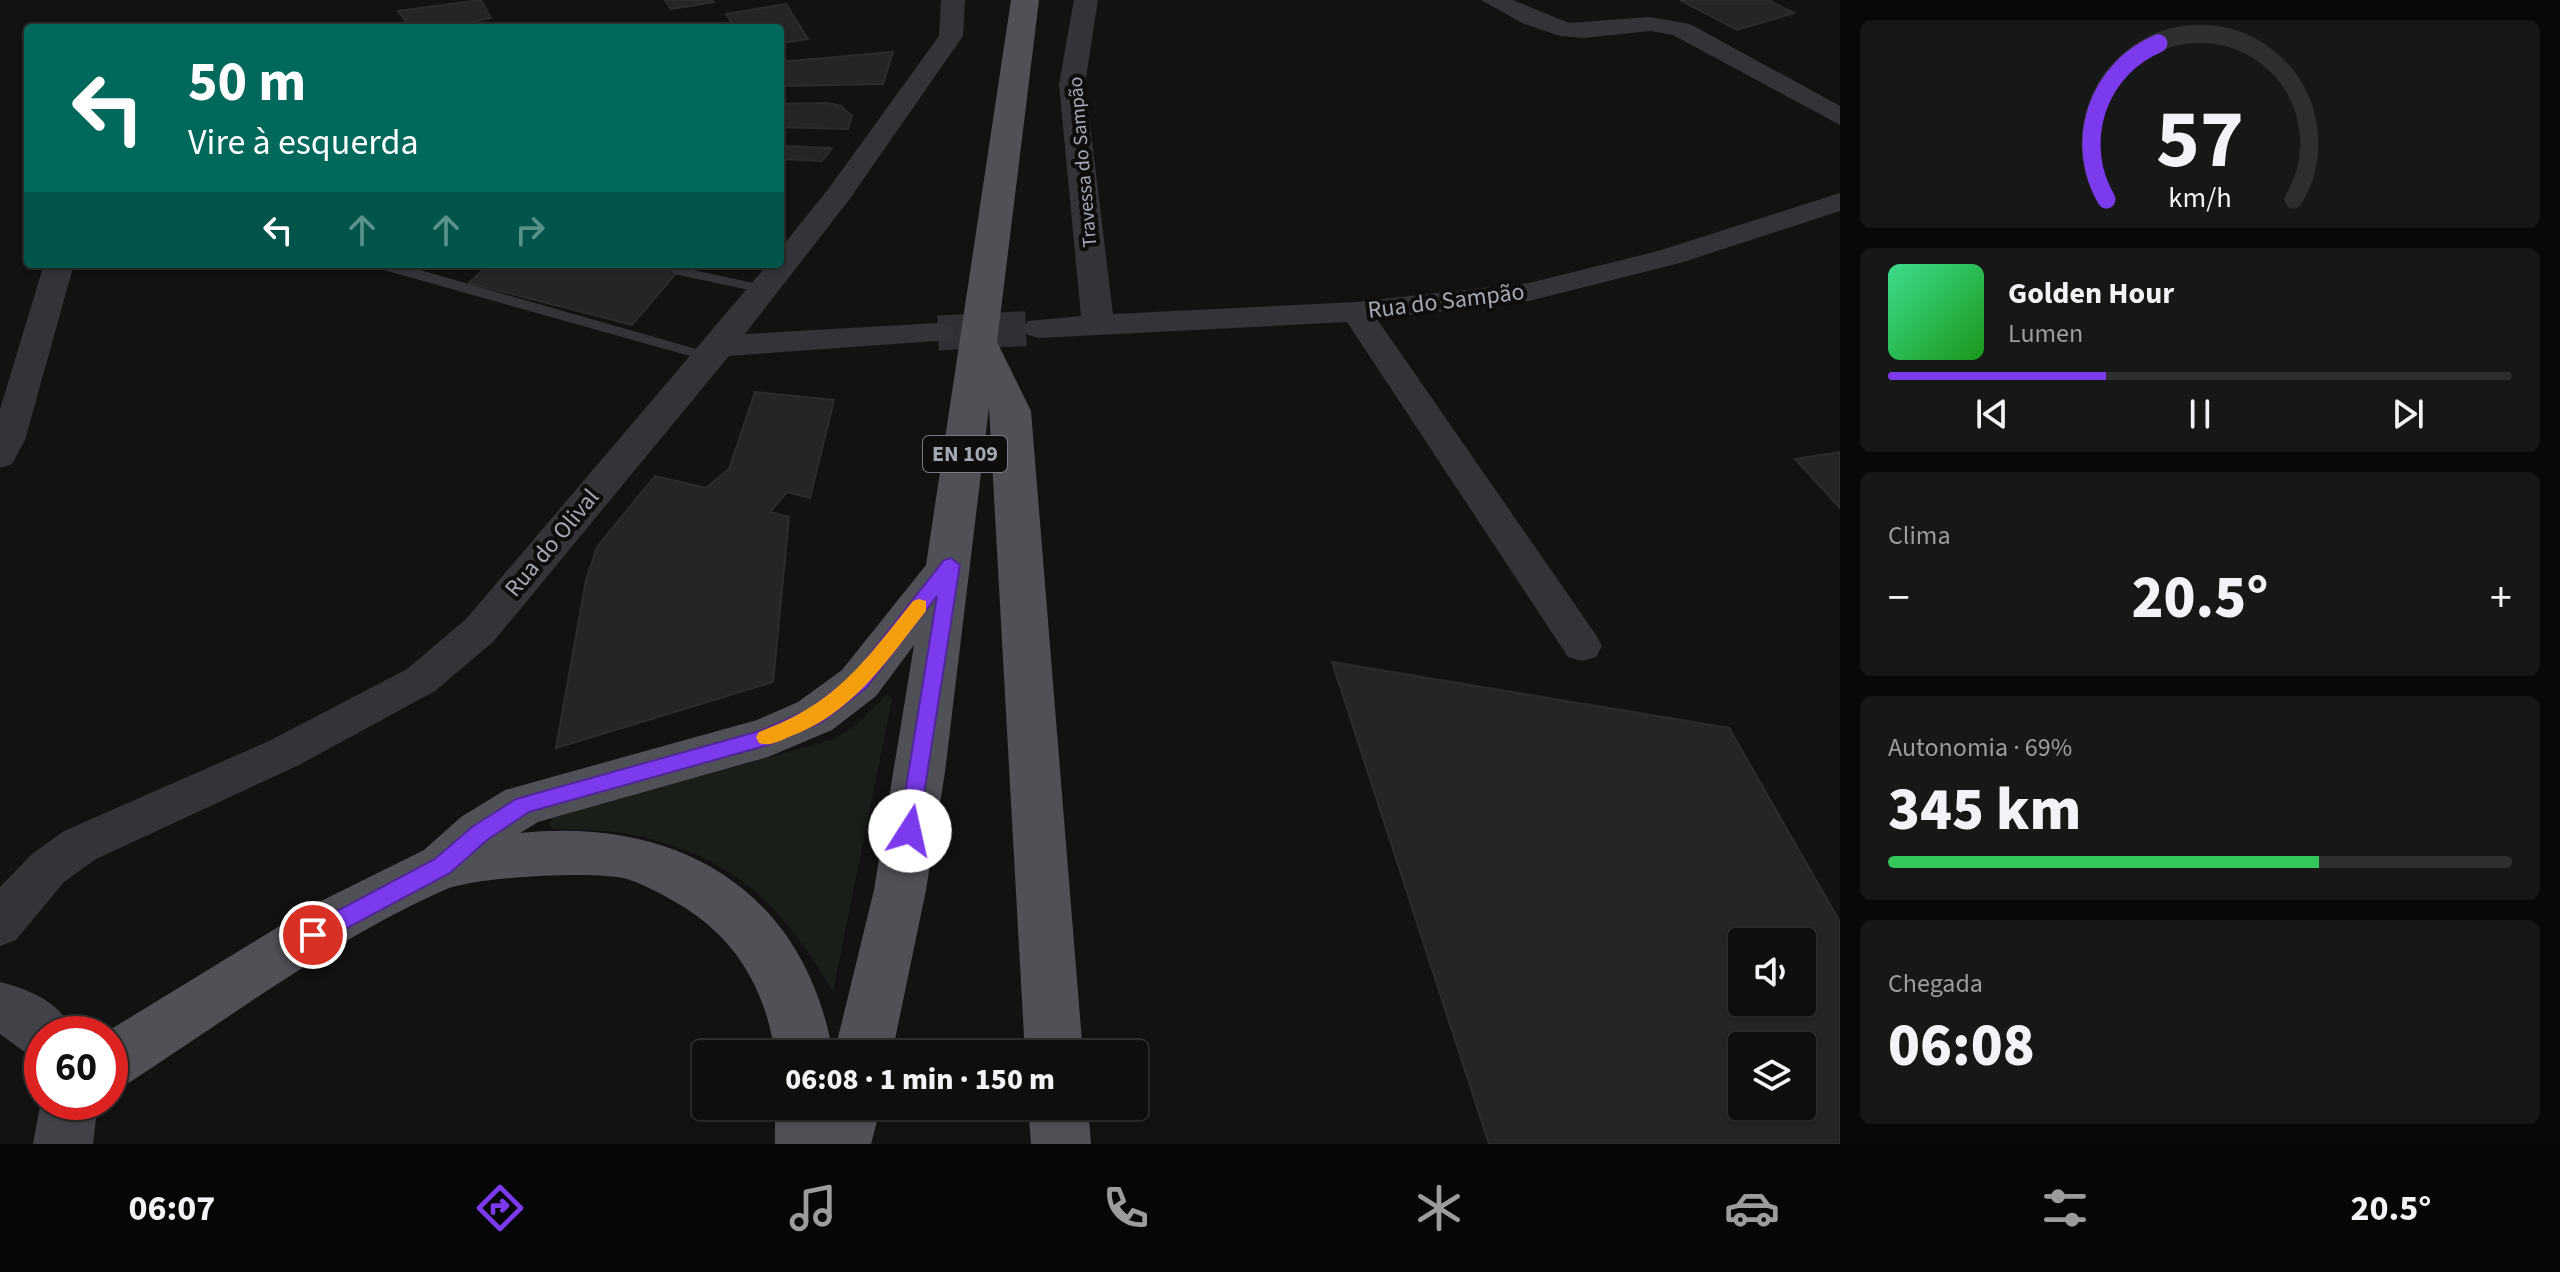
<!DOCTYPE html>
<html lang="pt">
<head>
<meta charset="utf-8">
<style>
	:root { --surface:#0e0e0e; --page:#171717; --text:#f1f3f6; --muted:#9b9c9e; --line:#2e2e2e; --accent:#7c3aed }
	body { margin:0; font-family:"Source Sans 3",sans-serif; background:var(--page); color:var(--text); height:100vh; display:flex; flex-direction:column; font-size:30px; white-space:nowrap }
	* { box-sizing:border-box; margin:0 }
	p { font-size:26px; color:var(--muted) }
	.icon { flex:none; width:44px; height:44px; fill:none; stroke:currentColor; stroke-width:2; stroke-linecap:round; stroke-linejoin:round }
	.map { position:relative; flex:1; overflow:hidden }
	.side { display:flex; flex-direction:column; gap:20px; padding:20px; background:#080808; width:720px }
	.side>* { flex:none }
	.guide { position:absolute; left:24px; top:24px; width:760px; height:244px; border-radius:8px; box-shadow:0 2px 6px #0004,0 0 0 2px var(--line); background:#00695c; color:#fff; overflow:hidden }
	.tools { position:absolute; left:1728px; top:928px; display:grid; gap:16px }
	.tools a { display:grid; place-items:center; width:88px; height:88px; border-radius:8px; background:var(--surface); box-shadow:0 2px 6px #0004,0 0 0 2px var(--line); font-size:40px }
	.speed { position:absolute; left:24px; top:1016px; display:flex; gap:16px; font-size:40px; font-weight:700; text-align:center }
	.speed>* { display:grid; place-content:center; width:104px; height:104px; border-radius:50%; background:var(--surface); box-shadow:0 2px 6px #0004,0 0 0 2px var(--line); line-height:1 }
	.speed .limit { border:12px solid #d22; background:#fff; color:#111 }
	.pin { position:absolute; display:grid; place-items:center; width:68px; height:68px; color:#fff; margin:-34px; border:4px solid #fff; border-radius:50%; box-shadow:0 2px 8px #0007 }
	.me { position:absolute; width:88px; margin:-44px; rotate:10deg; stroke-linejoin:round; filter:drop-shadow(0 0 6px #0008) }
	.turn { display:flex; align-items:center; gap:28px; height:168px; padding:0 32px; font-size:36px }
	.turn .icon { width:104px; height:104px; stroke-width:2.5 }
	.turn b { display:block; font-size:56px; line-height:68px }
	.lanes { display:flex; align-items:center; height:76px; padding:0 32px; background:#0003; justify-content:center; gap:40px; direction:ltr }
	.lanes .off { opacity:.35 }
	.big { font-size:60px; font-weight:800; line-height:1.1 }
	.side .widget { flex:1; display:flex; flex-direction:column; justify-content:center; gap:12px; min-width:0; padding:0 28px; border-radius:12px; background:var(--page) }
	.side .dial { align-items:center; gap:0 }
	.dial svg { height:208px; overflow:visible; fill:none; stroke:var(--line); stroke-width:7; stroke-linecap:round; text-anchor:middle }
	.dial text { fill:var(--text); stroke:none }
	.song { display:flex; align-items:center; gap:24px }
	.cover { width:96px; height:96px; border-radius:12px; background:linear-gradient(135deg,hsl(150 70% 55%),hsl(120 70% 35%)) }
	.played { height:8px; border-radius:4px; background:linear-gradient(90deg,var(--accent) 35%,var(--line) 35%) }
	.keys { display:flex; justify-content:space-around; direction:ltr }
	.heat { display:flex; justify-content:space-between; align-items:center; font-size:44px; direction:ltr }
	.charge { height:12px; border-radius:6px; background:linear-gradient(90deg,#34c759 69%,var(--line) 0) }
	.trip { position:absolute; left:692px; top:1040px; width:456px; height:80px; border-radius:8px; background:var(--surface); box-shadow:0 2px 6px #0004,0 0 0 2px var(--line); font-weight:800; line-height:80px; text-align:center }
	.tab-bar { display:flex; height:128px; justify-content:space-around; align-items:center; background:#060606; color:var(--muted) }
	.tab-bar .icon { width:56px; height:56px }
	.tab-bar .active { color:var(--accent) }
	.tab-bar b { font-size:36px; color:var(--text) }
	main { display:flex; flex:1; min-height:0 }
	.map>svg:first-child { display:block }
	.green { fill:#191e19 }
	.building { fill:#252527; stroke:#2c2c2f; stroke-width:2; fill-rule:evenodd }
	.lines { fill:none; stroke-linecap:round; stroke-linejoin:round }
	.street-tunnel { stroke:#2f3033; stroke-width:35; stroke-dasharray:35 18; stroke-linecap:butt }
	.lane { fill:#333438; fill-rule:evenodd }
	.street { fill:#333438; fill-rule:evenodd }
	.secondary { fill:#414348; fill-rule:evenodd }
	.primary { fill:#4f5157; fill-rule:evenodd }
	.route { fill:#7c3aed; stroke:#51269a; stroke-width:2 }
	.slow { fill:#f59e0b }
	.labels { text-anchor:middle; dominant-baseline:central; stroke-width:8; stroke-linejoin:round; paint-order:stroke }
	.far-street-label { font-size:20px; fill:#a4a9b3; stroke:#0d0d0e }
	.shield { fill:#0d0d0e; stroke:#777a82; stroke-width:2 }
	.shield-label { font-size:22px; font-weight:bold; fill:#a4a9b3 }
	.street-label { font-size:24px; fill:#a4a9b3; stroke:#0d0d0e }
</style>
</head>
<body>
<main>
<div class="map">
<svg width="1840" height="1144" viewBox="0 0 1840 1144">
	<rect width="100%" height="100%" fill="#121213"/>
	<!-- green -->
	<path class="green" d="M887 694 892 699 833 992C783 906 734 856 633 835 607 829 580 831 554 829L549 824 553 818 834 739 856 725Z"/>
	<!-- building -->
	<path class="building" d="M481 0 491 18 442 28H399L397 25 407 23 398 11Z
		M665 0H712L714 2 671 9Z
		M1680 0H1768L1794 13 1737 30Z
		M786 4 808 39 780 43V28H735L726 14Z
		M893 52 883 84 780 86V62Z
		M827 103 841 106 852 116 848 129 780 127V104Z
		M780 146 832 148 822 161 780 159Z
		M489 264H684L632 325 469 283Z
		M755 392 834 400 810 498 787 492 770 512 789 517 773 682 556 748 586 580 597 547 655 476 706 488 729 469Z
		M1840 452V508L1795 459Z
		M1332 662 1729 728 1840 922V1144H1489ZM1742 942H1802V1002H1742ZM1742 1046H1802V1106H1742Z"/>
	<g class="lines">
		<!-- street-tunnel -->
		<path class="street-tunnel" d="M938 333 1039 328"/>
		<!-- lane -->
		<path class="lane" d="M384 264H399L714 354 717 357 709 362 704 360 384 270Z
			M679 267 763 285 770 289 763 293 674 274 672 271Z"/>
		<!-- street -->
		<path class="street" d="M941 0H965L963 36 849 200 745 334 938 323 949 326 954 333 949 340 729 356 494 641 435 691 299 765 96 859 64 882 16 940 0 946V887L32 854 64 831 269 741 407 669 466 619 768 264H780V249L829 188 939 36Z
			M1074 0H1098L1085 84 1113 314 1356 302 1529 283 1658 251 1840 193V211L1680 263 1529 301 1377 319 1596 635 1602 646 1596 657 1582 661 1568 657 1347 322 1039 338 1028 335 1023 328 1028 321 1081 316 1059 84Z
			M1481 0H1513L1569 23 1650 17 1690 24 1840 106V125L1673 35 1650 31 1584 38 1560 36 1522 23Z
			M44 264H74L25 440 12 464 0 468V409Z"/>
		<!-- secondary -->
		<path class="secondary" d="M0 982C32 990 61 1003 75 1034H42V1059L26 1053 0 1034Z
			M42 1096V1102H98L93 1144H33Z"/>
		<!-- primary -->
		<path class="primary" d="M1011 0H1039L997 342 1031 411 1083 1054H1025L989 407 945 772 926 890 892 1054H834L874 890 914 645 876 696 832 730 768 757 538 822 520 833C679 816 805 891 833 1054H775C766 993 740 944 687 909 669 898 648 886 627 879 597 870 475 877 447 889 340 935 229 1018 130 1082L110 1090V1034H103L319 902 424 850 461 817 505 790 757 720 798 702 842 670 926 565Z
			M775 1106H881L871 1144H775Z
			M1028 1106H1088L1091 1144H1031Z"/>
	</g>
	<!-- route -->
	<path class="route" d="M951 558 960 565 917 838H902L899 831 937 596 866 688 822 722 768 745 529 812 487 840 450 873 321 942 313 945 305 942 301 935 305 928 435 859 472 827 516 799 763 730 808 710 852 677 944 560Z"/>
	<!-- slow -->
	<path class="slow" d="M919 599 926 601V611C886 662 852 714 789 737 779 741 770 747 759 743L756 737 759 732C837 703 863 663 913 601Z"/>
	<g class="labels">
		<!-- far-street labels -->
		<g class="far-street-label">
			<text transform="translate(1083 162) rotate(-95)">Travessa do Sampão</text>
		</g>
		<!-- shield labels -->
		<rect class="shield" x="923" y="436" width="84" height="36" rx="6"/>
		<g class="shield-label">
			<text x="965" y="454">EN 109</text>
		</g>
		<!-- street labels -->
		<g class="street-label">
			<text transform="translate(1446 301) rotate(-7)">Rua do Sampão</text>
			<text transform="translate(552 543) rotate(-50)">Rua do Olival</text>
		</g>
	</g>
</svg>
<div class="tools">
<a><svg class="icon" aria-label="sound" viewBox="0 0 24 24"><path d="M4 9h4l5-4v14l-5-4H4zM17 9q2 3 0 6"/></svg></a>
<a><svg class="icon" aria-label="layers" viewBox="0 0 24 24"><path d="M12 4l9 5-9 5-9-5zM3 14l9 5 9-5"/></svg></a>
</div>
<div class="speed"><div class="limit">60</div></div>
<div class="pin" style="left:313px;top:935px;background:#d93025"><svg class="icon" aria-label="arrive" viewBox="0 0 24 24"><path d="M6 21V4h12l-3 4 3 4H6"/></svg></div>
<svg class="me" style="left:910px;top:831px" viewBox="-20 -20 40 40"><circle r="19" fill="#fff"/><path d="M0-13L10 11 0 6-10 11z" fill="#7c3aed"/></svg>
<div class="trip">06:08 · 1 min · 150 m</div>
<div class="guide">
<div class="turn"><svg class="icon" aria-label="left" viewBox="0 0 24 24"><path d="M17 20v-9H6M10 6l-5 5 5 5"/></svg><div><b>50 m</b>Vire à esquerda</div></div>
<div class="lanes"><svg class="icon" aria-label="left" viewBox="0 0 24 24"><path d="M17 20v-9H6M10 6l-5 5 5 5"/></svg><svg class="icon off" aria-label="ahead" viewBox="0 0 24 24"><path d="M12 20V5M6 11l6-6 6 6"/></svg><svg class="icon off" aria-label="ahead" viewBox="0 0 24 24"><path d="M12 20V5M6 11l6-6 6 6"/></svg><svg class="icon off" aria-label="right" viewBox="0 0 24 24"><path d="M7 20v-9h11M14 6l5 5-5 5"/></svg></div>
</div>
</div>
<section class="side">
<div class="widget dial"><svg viewBox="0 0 100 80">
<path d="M14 69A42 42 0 1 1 86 69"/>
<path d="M14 69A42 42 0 0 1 34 9" stroke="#7c3aed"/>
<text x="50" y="56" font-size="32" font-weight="700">57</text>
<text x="50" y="72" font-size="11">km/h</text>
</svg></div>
<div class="widget">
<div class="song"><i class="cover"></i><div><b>Golden Hour</b><p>Lumen</p></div></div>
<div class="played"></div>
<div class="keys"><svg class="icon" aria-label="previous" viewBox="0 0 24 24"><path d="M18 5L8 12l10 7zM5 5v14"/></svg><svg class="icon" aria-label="pause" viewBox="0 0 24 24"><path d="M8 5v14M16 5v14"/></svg><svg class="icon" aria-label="next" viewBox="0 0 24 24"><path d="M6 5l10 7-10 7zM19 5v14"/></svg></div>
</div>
<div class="widget"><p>Clima</p>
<div class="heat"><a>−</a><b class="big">20.5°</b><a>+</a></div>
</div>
<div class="widget"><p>Autonomia · 69%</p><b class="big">345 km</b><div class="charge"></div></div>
<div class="widget"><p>Chegada</p><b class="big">06:08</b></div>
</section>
</main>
<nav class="tab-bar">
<b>06:07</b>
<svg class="icon active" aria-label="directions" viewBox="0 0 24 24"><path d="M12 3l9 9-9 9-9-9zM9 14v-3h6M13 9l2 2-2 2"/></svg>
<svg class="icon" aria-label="music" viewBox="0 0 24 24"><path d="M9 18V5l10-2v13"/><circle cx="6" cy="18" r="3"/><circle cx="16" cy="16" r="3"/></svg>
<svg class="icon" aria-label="phone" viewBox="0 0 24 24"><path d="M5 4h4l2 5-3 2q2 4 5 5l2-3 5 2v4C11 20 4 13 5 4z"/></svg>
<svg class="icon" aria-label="climate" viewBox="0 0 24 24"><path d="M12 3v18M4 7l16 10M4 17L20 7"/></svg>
<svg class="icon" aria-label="car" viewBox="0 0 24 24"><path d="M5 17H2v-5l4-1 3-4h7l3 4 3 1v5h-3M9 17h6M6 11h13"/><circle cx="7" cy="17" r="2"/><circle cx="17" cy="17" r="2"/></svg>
<svg class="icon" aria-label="filters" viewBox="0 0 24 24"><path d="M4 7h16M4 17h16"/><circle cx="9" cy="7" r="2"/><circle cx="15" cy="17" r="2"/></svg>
<b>20.5°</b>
</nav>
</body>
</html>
